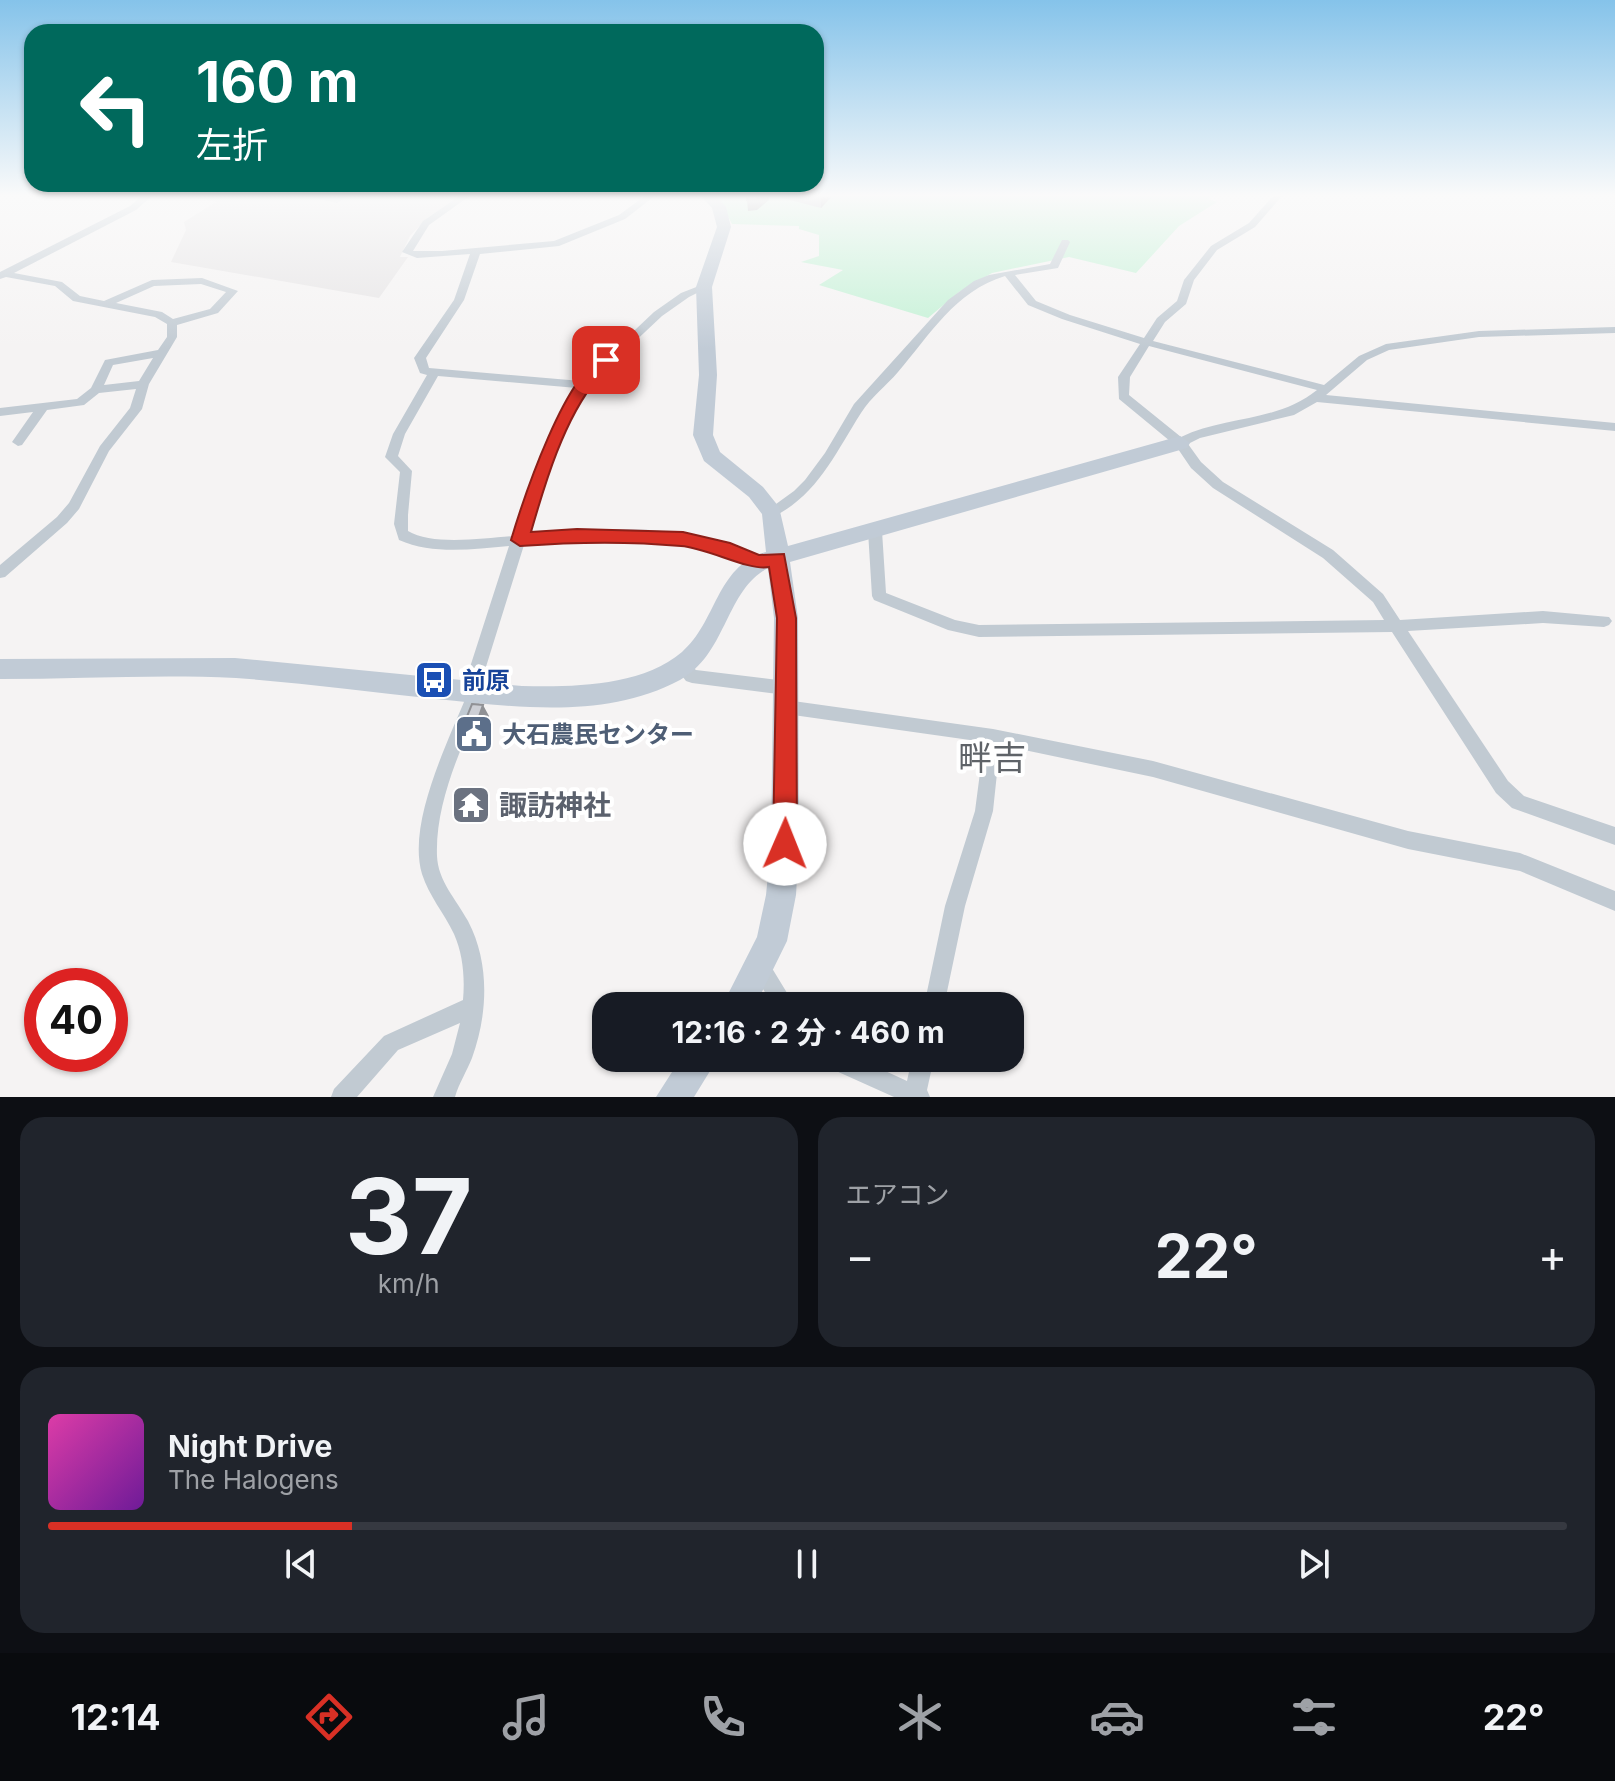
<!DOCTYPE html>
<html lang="ja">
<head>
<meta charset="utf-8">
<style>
	:root { --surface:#171b24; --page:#20242c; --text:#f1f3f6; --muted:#9ea1a6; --line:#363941; --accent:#d93025 }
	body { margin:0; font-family:Inter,"Noto Sans JP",sans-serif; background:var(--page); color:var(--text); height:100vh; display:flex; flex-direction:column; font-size:30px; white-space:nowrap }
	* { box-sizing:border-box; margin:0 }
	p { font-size:26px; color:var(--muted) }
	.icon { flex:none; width:44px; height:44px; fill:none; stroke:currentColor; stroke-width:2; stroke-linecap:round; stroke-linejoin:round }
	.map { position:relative; height:1097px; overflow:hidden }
	.details { display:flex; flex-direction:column; gap:20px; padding:20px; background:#0d0f14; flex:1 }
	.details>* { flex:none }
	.top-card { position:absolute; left:24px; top:24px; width:800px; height:168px; border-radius:24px; box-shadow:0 2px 6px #0004; background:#00695c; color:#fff; overflow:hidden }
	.speed { position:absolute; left:24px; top:968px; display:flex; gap:16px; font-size:40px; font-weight:700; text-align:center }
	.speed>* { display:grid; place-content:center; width:104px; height:104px; border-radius:50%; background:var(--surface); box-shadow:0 2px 6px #0004; line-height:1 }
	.speed .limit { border:12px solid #d22; background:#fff; color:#111 }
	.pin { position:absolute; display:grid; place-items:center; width:68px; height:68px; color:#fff; margin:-34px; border-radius:16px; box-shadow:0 4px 12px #0006 }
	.me { position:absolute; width:88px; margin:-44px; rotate:1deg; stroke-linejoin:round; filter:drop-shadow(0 0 6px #0008) }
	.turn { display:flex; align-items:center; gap:28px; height:168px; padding:0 40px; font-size:36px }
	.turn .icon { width:104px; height:104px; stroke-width:2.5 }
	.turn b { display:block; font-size:56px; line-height:68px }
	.big { font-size:60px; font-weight:700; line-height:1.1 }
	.details .tile { flex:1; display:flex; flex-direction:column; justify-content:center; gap:12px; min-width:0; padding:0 28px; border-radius:24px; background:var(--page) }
	.details .dial { align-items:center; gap:0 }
	.dial b { font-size:104px; line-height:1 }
	.song { display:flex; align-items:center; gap:24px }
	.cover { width:96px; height:96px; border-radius:12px; background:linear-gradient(135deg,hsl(320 70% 55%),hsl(280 70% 35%)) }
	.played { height:8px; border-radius:4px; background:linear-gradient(90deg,var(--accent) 20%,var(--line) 20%) }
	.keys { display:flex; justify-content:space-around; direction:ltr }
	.heat { display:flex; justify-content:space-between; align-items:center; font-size:44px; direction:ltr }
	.details .tiles { flex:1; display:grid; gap:20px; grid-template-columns:1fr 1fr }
	.tile:last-child { grid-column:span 2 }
	.trip { position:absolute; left:592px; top:992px; width:432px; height:80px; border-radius:24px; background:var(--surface); box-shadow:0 2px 6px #0004; font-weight:700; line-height:80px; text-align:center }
	.dock { display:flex; height:128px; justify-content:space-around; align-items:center; background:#090b0e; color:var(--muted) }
	.dock .icon { width:56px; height:56px }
	.dock .active { color:var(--accent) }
	.dock b { font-size:36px; color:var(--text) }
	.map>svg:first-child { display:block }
	.education { fill:#e6e4e5 }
	.green { fill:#c3f1d5 }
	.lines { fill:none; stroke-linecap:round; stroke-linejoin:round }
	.street { fill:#c1cad2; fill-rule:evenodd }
	.secondary { fill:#c1cbd6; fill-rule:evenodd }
	.wall { fill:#b0b2b7 }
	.shaded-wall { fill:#909195 }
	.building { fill:#cdcfd5; stroke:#909195; stroke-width:2 }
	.route { fill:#d93025; stroke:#8d1f18; stroke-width:2 }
	.labels { text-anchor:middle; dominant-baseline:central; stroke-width:8; stroke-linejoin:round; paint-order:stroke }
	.transit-label { font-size:24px; font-weight:bold; fill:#164399; stroke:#fff; text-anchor:start }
	.service-label { font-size:24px; font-weight:bold; fill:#4e5e75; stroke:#fff; text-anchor:start }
	.near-worship-label { font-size:28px; font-weight:bold; fill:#5b616d; stroke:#fff; text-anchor:start }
	.near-quarter-label { font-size:34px; fill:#5f6368; stroke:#fff }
</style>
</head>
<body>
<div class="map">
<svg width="1615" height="1097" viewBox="0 0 1615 1097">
	<rect width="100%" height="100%" fill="#f5f3f3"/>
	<!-- education -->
	<path class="education" d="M187 195H292L338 202 349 195H462L427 218 410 236 400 257H408L379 298 171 262 186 230 184 222 216 202Z"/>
	<!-- green -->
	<path class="green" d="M714 195H1212L1209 199 1217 202 1179 226 1136 273 1069 257 992 273 959 292 928 318 819 285 843 270 801 262 819 256V235L799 229V226L732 224 719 199Z"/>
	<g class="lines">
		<!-- street -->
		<path class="street" d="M143 195H153L136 210 14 273 62 282 80 296 104 301 152 280 202 278 238 291 218 313 177 325V337L149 384 142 409 109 451 79 509 67 523 5 577 0 578V565L57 517 69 503 100 446 130 408 136 389 99 393 84 405 47 410 22 445 18 446 12 442 33 412 0 416V408L77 399 91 388 105 360 158 350 167 337V324L155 317 73 301 55 286 6 277 0 279V272L130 206ZM201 284 226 292 210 309 173 319 162 312 116 303 154 286ZM153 358 139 381 104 385 113 365Z
			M301 195 336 197 350 195 337 203Z
			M461 195H471L429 225 413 251H442L554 241 619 215 646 195H656L625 219 559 246 480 254 464 300 426 358 429 368 581 381 654 312 681 293 704 284 709 287 689 297 662 316 594 380 564 432 541 491 527 534C595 528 667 523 733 546 744 549 758 554 765 563L763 567 758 568C742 563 728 554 712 549 651 534 586 539 524 545L480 686 484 692C464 744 435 799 437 856 438 881 456 899 468 921 490 963 488 1014 472 1058 467 1071 459 1083 455 1097H433L452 1054 460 1023 398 1050 357 1097H331L334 1089 384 1036 463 1000C465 978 463 954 454 934 444 913 429 896 422 874 407 824 447 744 466 697L462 692 509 546C473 549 433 555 399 540L394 524 400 472 385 457 393 434 427 375 420 373 414 358 454 300 470 254 417 258 402 252 423 221ZM438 376 577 388 552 432 527 491 513 536C485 538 432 546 408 531V515L412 471 398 456 405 434Z
			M1274 195H1283L1255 227 1217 250 1194 280 1186 304 1165 322 1153 341 1324 385 1359 356 1386 344 1479 331 1615 327V333L1479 337 1389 350 1367 360 1326 395 1615 423V431L1317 402 1294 415 1200 438 1188 444 1201 462 1223 482 1333 550 1383 594 1400 620 1543 611 1609 617 1612 621 1609 625 1604 627 1543 623 1408 631 1508 781 1524 796 1615 827V845L1512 808 1496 793 1392 632 979 637 948 630 874 600 872 596 868 531 875 526 882 531 886 593 955 620 979 625 1384 620 1373 602 1323 558 1213 488 1191 468 1176 446 1119 399 1118 377 1140 344 1062 319 1028 305 1005 276C955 291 930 335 898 372 886 386 871 397 861 413 836 452 819 492 777 515L772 517 765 512 794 491 805 480 825 453 854 404 948 300 974 281 989 275 1050 264 1062 240H1068L1070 242 1058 268 1015 275 1036 301 1070 315 1144 338 1157 318 1177 301 1184 280 1211 246 1249 223ZM1149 346 1317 390C1278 422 1224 416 1181 437L1129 395 1130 377Z
			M683 660 696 670 786 681 792 683 794 688 792 693 786 695 692 683 686 681 675 667 677 662Z
			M786 700 993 729 1153 761 1408 831 1520 853 1615 891V911L1520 871 1408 849 1153 777 1000 745 993 811 965 906 944 1006H924L945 906 975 811 984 742 786 714 780 712 778 707 780 702Z
			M760 957 767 960 795 1006H773L750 967 753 960Z
			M822 1058H857L907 1081 912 1058H934L927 1090 930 1097H894L825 1066Z"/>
		<!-- secondary -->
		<path class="secondary" d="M700 195H715L726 207 731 227 712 287 717 375 713 435 720 452 763 487 779 507 788 546 1180 436 1190 443 1187 448 790 562 798 618 799 844 796 895 787 941 755 1006H722L757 937 766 895 771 844 774 618 768 568C725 591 727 654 680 680 605 720 516 707 436 699 369 692 303 683 236 678 158 674 78 679 0 679V659L235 658 522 686C572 687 641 687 682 652 717 622 716 566 766 552L762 514 749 497 704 461 693 435 699 375 696 287 717 227 712 208Z
			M681 1058H718L694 1097H656Z"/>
	</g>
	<!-- wall -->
	<path class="wall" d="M782 195H833L821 208 782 198Z
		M489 716 476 753 463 752 457 741Z"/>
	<!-- shaded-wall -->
	<path class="shaded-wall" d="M761 195H768L769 200 757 210 748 211 747 200Z
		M821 195H833L821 208Z
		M483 705 489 716 476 753 470 742Z"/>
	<!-- building -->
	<path class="building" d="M748 195H761L757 199 747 200Z
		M472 704 483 705 470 742 457 741Z"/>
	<!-- sky -->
	<linearGradient id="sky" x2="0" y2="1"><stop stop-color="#85c3ea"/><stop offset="0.56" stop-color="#fafafa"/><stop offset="1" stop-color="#fafafa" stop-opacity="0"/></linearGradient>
	<rect width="1615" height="349" fill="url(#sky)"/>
	<!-- route -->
	<path class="route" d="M606 356 614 360C609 367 602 372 597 379 564 419 545 483 531 532L577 529 683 532 730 543 759 555 784 554 796 618 797 844 793 852 785 856 776 852 773 844 777 618 769 567C748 571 708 548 681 546 627 541 573 542 520 546L511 540C523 500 566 369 606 356Z"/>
	<!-- icons -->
	<defs>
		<g id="bus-square" transform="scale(2)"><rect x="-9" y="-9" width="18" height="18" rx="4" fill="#1a4fb4" stroke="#fff"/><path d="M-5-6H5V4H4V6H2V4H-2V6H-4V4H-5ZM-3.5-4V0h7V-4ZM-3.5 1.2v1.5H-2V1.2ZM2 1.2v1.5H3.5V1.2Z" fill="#fff"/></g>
		<g id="civic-square" transform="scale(2)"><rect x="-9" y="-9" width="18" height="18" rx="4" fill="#5c6f8a" stroke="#fff"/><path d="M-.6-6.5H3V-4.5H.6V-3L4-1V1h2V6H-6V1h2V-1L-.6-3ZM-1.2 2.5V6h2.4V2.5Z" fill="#fff"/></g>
		<g id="temple-square" transform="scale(2)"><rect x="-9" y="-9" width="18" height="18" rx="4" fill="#6b7280" stroke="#fff"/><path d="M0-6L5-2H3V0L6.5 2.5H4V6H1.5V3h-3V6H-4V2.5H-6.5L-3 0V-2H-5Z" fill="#fff"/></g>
	</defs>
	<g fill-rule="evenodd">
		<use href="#bus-square" x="434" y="680"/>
		<use href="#civic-square" x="474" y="734"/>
		<use href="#temple-square" x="471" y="805"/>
	</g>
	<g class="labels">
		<!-- transit labels -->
		<g class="transit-label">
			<text x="462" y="680">前原</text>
		</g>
		<!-- service labels -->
		<g class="service-label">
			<text x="502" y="734">大石農民センター</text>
		</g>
		<!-- near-worship labels -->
		<g class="near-worship-label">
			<text x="499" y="805">諏訪神社</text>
		</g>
		<!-- near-quarter labels -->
		<g class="near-quarter-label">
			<text x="992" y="757">畔吉</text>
		</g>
	</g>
</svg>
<div class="speed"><div class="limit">40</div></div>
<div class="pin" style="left:606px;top:360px;background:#d93025"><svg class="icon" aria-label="arrive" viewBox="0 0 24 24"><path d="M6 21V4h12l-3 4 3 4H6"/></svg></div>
<svg class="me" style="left:785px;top:844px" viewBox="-20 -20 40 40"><circle r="19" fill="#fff"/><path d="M0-13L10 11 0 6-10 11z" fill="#d93025"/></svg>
<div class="trip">12:16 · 2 分 · 460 m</div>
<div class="top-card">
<div class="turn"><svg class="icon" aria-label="left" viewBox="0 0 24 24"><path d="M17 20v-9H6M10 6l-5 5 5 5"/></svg><div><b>160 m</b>左折</div></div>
</div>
</div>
<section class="details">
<div class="tiles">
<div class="tile dial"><b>37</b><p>km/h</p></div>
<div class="tile"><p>エアコン</p>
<div class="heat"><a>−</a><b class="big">22°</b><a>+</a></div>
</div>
<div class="tile">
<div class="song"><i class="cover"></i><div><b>Night Drive</b><p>The Halogens</p></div></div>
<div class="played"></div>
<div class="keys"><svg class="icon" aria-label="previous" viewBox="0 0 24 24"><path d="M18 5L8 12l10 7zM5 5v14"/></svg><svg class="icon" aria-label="pause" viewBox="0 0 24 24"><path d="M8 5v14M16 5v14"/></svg><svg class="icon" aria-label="next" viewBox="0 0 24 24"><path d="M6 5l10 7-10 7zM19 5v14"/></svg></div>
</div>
</div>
</section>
<nav class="dock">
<b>12:14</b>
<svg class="icon active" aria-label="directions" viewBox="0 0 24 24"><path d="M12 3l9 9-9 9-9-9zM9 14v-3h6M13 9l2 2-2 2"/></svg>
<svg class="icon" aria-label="music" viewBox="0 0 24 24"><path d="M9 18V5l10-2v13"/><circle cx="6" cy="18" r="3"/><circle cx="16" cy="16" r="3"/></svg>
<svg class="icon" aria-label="phone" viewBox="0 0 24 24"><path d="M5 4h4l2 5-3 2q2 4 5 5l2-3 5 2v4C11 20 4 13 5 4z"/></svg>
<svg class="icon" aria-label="climate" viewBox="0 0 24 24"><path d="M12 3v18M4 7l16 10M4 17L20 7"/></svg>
<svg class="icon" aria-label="car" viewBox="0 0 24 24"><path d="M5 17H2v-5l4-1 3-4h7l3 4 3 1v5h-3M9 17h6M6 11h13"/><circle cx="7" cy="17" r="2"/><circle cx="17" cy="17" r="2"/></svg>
<svg class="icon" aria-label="filters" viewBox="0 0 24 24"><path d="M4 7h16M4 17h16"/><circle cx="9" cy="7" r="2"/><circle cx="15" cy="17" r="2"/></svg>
<b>22°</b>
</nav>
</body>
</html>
